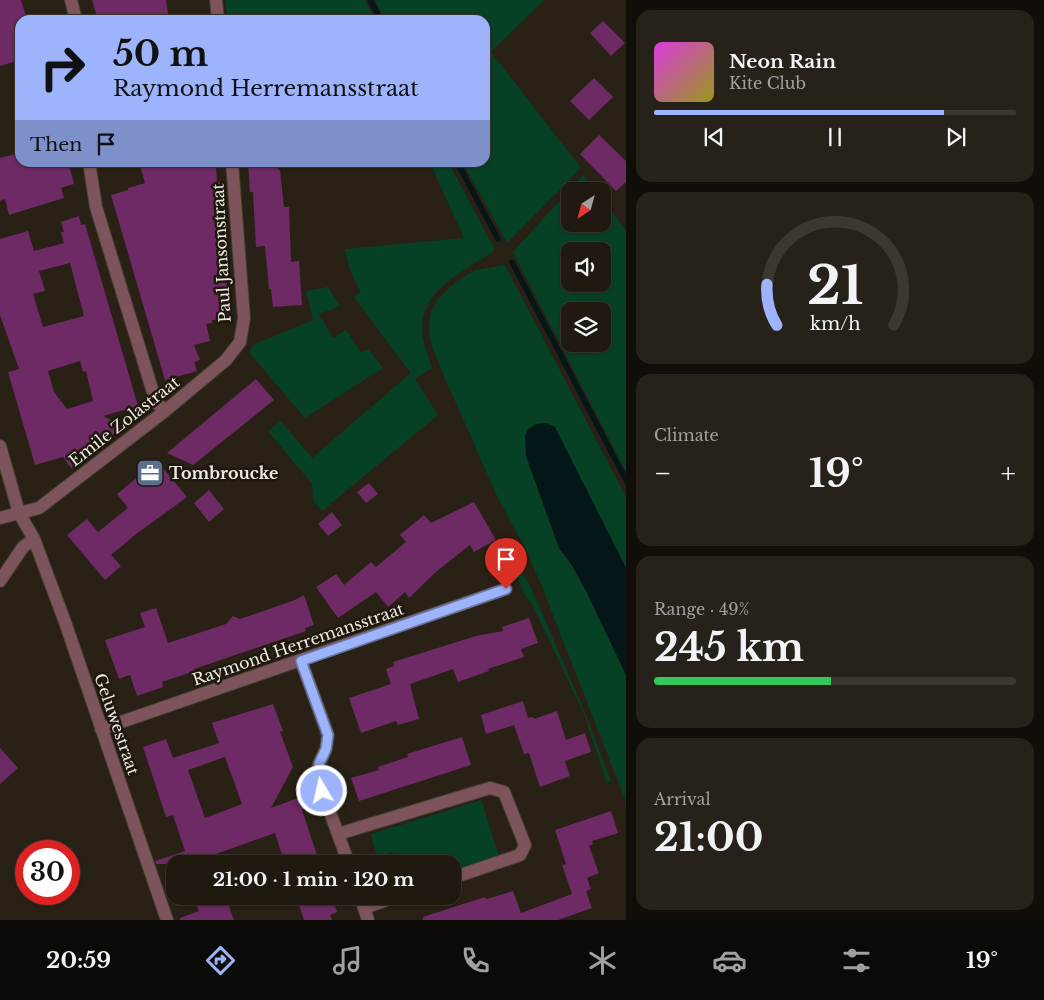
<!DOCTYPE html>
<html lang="en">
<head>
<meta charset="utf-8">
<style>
	:root { --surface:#1f1910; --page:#272219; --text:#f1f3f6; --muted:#a1a09f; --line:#3c3830; --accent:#9db4fd }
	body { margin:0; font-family:"Libre Baskerville",serif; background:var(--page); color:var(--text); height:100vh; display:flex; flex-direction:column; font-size:19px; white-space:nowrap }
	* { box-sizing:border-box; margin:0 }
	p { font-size:16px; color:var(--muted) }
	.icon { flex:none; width:28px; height:28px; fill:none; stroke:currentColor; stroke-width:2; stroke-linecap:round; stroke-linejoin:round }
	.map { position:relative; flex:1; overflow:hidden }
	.sheet { display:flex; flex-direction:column; gap:10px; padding:10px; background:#110e09; width:418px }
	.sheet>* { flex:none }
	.guide { position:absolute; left:15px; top:15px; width:475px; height:152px; border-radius:15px; box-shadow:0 1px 4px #0004,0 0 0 1px var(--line); background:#9db4fd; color:#111; overflow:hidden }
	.needle { width:32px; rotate:216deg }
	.tools { position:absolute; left:561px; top:182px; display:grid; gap:10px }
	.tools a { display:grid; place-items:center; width:50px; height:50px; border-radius:10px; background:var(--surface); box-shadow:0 1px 4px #0004,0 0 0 1px var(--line); font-size:25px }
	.speed { position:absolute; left:15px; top:840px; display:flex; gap:10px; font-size:25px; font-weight:700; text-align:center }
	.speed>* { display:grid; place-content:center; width:65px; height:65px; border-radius:50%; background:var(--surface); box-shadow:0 1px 4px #0004,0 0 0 1px var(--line); line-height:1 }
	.speed .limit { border:8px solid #d22; background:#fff; color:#111 }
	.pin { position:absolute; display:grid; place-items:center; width:42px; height:42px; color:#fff; margin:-51px -21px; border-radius:50% 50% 50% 0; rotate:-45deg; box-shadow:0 0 5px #0007 }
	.pin .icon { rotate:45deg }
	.me { position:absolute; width:55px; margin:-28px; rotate:351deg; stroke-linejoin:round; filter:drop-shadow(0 0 4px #0008) }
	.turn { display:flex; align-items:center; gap:18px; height:105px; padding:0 15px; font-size:22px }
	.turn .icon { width:65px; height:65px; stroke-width:2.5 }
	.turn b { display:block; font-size:35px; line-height:42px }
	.then { display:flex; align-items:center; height:48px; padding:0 15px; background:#0003; gap:10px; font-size:19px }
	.big { font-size:38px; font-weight:700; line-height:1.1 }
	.sheet .tile { flex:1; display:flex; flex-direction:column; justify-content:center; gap:8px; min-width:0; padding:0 18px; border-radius:15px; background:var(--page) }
	.sheet .dial { align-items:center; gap:0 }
	.dial svg { height:130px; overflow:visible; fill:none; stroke:var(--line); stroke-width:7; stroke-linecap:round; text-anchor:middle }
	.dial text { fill:var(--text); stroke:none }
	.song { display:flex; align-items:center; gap:15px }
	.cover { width:60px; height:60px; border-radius:8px; background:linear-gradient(135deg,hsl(300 70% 55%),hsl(60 70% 35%)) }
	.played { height:5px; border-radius:2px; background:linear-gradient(90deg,var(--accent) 80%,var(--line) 80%) }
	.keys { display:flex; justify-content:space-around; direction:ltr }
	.heat { display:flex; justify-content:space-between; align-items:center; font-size:28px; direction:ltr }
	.charge { height:8px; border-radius:4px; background:linear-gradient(90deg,#34c759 49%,var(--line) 0) }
	.trip { position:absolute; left:166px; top:855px; width:295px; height:50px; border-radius:15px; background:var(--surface); box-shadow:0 1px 4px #0004,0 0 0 1px var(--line); font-weight:700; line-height:50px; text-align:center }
	.tabs { display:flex; height:80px; justify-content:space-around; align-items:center; background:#0c0a06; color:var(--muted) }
	.tabs .icon { width:35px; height:35px }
	.tabs .selected { color:var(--accent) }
	.tabs b { font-size:22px; color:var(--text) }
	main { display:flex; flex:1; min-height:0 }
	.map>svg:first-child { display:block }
	.green { fill:#074125; fill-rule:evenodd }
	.water { fill:#051618 }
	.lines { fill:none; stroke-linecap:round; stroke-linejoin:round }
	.stream { stroke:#051618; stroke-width:5.5 }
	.building { fill:#6e2a64; fill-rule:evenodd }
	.minor-casing { stroke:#453d32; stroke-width:14 }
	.minor { stroke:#7d545b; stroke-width:12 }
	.route-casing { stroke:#6675a4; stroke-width:12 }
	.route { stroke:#9db4fd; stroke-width:9 }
	.labels { text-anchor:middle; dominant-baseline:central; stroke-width:5; stroke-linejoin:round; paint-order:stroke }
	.street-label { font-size:16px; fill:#eee9e2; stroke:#1f180c }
	.poi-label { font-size:16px; font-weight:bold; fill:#eee9e2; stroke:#1f180c; text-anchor:start }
</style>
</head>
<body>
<main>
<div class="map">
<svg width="627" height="920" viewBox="0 0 627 920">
	<rect width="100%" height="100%" fill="#292115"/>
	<!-- green -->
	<path class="green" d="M225 0H365L375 20H228Z
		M375 0H544L491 52 581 168 507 243 463 163 485 162V20H385Z
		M430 163H449L495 250C462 274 416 289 423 339 425 349 429 359 432 368L415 379 438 415 322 511 313 501 312 484 268 431 281 421 312 458 411 373 354 297 360 292 350 270 345 249 464 238Z
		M583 175 596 191H570V224H602L603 200 626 231V472L513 252ZM570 251H602V284H570ZM570 311H602V344H570Z
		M505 265 626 497V568L555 427 526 456 559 548 572 565 587 593 626 675V802L541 584 523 544 498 498 440 367 431 343 429 329 431 311 440 297 457 281 476 270Z
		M328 287 340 306 319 314 333 338 346 330 361 352 368 349 383 368 305 418 249 352 253 345 313 320 306 291Z
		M518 566 531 588 586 715 611 781 607 783 584 714 532 604 524 593 513 567Z
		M481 800 499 856 453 871 452 864H397L392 852 377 857 371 834Z"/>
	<!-- water -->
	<path class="water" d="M546 423 555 427 626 568V675L587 593 572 565 559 548 526 456 525 436 528 429 536 424Z"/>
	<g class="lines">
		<!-- stream -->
		<path class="stream" d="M370 0 381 20
			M457 162 498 239
			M512 262 627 482"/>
	</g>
	<!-- building -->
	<path class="building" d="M0 0H21L27 20H20V60L0 66Z
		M92 0H166L169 20H98Z
		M603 21 625 43 611 56 590 33Z
		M594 78 613 97 589 120 570 101Z
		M599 135 627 162V181L616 191 580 154Z
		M20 153V162H68L74 184 61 188 64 198 9 215 5 199 0 201V158Z
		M139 162H171L173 168 216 166 217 182H220L221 201H219L221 239H224L229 319 212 320V323L206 324 210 341 194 345 200 360 194 362 197 371 165 380 111 195 128 190V188L145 183Z
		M248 162H277L278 170H280L284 207H289L291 262 299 261 302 305 273 307 271 289H269L265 246 256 247 253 192H250Z
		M79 216 81 225 85 224 138 406 103 416 123 427 72 469 63 457 35 465 8 372 19 369 0 315V239L28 231 34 251 64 243 61 232H64L61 222ZM70 263 84 316 43 327 33 294 45 291 39 271ZM80 361 83 372 86 371 93 401 67 409 54 392 48 371Z
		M256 379 274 400 193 465 167 453Z
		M157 461 187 497 135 535 111 555 121 566 105 580 67 535 87 519 98 532 128 508 117 494Z
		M369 483 378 494 366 503 357 492Z
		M209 490 224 509 209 522 194 503Z
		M474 502 496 540 474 552 470 545 437 571 409 598 405 592 388 607 376 592 338 618 316 587 336 574 344 585 371 562 376 567 406 542 400 535 424 515 431 523Z
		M332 512 342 525 328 536 318 524Z
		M304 595 314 625 305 628 306 631 194 669 195 671 162 682 163 687 137 696 130 675 119 679 105 640 145 627 140 613 156 608 168 643 226 624 233 616 240 619 295 600Z
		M529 618 538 643 521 649 524 657 488 669 489 671 458 682 453 669 410 684 419 719 398 725 396 721 361 733 349 698 391 684 386 669 394 666 393 662 476 636 503 631 502 627Z
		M523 701 528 718 533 717 534 719 557 711 566 740 585 733 591 752 565 761 570 776 540 787 529 753 524 754 514 725 486 734 481 715Z
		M273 704 283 731 280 732 293 767 271 808 298 798 320 864H285L275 833 216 854 220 864H156L155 861 185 851 173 815 166 817 143 747 166 739 173 758 219 743 212 723ZM225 757 242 804 205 818 188 770Z
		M462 737 471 765 359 801 351 778 379 770 378 767 408 757 407 754Z
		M0 748 18 768 0 784Z
		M611 811 618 833 592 841 593 844 589 846 599 873 587 878 591 889 586 891 592 908 558 920H423V917L485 897 486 899 513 891 521 913 572 894 562 865 566 864 555 830Z
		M296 896H332L337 912 330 915 332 920H304Z
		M217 898 218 904 227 901 234 920H180V918L199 911 197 906Z"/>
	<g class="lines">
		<!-- minor casing -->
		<g class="minor-casing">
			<path id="minor" d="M71 0 76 20
				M216 0 218 20
				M89 162 96 207 156 402 165 411
				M0 446 19 513 34 539 65 622 167 920
				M0 518 39 508 165 411 226 360 240 342 244 318 232 162
				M0 581 23 547 34 539
				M301 661 328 735 326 749 319 764 317 777 349 864
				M101 729 506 589
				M338 834 490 788 504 792 525 845 520 855 452 878
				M360 896 368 920
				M364 908 398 896"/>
		</g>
		<!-- minor -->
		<use href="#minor" class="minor"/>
	</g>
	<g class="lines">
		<!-- route casing -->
		<g class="route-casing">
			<path id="route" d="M322 791 317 777 319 764 326 749 328 735 301 661 506 589"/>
		</g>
		<!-- route -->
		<use href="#route" class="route"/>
	</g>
	<!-- icons -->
	<defs>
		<g id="office-square" transform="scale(1.4375)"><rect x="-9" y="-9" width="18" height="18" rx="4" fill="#5c6f8a" stroke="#1f180c"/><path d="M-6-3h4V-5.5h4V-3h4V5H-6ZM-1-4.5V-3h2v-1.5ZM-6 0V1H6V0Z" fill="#fff"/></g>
	</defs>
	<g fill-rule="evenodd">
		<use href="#office-square" x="150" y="473"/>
	</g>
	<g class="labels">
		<!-- street labels -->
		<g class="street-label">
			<text transform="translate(221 253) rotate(-93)">Paul Jansonstraat</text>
			<text transform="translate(124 421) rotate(-38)">Emile Zolastraat</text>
			<text transform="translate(298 644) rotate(-19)">Raymond Herremansstraat</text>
			<text transform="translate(117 724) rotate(71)">Geluwestraat</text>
		</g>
		<!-- poi labels -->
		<g class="poi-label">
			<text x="169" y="473">Tombroucke</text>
		</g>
	</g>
</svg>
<div class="tools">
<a><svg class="needle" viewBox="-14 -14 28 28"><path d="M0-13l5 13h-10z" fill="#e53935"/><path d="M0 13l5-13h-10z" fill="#a1a09f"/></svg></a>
<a><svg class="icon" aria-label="sound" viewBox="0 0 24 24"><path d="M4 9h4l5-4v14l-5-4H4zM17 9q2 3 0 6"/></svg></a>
<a><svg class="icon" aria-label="layers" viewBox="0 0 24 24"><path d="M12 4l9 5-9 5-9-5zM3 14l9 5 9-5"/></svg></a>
</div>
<div class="speed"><div class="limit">30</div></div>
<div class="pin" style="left:506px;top:589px;background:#d93025"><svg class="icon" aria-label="arrive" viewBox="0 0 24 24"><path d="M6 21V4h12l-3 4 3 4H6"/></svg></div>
<svg class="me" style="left:322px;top:791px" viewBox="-20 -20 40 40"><circle r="17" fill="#9db4fd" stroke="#fff" stroke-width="3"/><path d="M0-11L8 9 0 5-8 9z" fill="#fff"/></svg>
<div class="trip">21:00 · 1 min · 120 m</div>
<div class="guide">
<div class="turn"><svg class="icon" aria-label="right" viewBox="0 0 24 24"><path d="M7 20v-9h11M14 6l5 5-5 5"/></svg><div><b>50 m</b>Raymond Herremansstraat</div></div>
<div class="then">Then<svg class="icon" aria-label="arrive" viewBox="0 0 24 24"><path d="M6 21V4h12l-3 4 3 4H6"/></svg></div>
</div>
</div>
<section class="sheet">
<div class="tile">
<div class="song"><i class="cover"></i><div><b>Neon Rain</b><p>Kite Club</p></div></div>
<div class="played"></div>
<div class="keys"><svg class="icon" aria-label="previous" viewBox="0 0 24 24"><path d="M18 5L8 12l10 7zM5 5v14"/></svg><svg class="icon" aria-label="pause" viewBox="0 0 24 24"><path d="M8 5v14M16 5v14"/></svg><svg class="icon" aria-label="next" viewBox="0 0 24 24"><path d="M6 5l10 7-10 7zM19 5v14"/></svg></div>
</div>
<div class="tile dial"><svg viewBox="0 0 100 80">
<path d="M14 69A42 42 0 1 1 86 69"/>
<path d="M14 69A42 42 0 0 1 8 44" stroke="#9db4fd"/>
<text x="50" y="56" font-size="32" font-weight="700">21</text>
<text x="50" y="72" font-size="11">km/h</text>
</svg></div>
<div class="tile"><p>Climate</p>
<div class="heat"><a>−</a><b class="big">19°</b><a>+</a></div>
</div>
<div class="tile"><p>Range · 49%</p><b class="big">245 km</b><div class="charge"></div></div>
<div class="tile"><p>Arrival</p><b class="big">21:00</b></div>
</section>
</main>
<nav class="tabs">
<b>20:59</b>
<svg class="icon selected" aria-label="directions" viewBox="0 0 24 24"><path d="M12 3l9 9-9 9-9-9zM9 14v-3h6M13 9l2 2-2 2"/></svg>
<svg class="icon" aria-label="music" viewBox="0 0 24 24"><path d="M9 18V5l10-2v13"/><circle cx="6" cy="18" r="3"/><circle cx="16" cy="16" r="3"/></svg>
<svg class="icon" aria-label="phone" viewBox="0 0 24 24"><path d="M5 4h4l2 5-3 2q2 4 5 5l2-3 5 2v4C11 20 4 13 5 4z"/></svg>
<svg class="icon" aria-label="climate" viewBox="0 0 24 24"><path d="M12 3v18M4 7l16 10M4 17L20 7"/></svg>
<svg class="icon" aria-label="car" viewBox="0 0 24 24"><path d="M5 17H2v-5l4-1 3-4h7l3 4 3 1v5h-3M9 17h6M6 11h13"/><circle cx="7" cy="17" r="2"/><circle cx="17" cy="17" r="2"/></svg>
<svg class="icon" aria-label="filters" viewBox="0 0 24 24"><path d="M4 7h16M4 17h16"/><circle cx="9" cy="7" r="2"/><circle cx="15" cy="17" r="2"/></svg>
<b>19°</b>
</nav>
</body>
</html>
